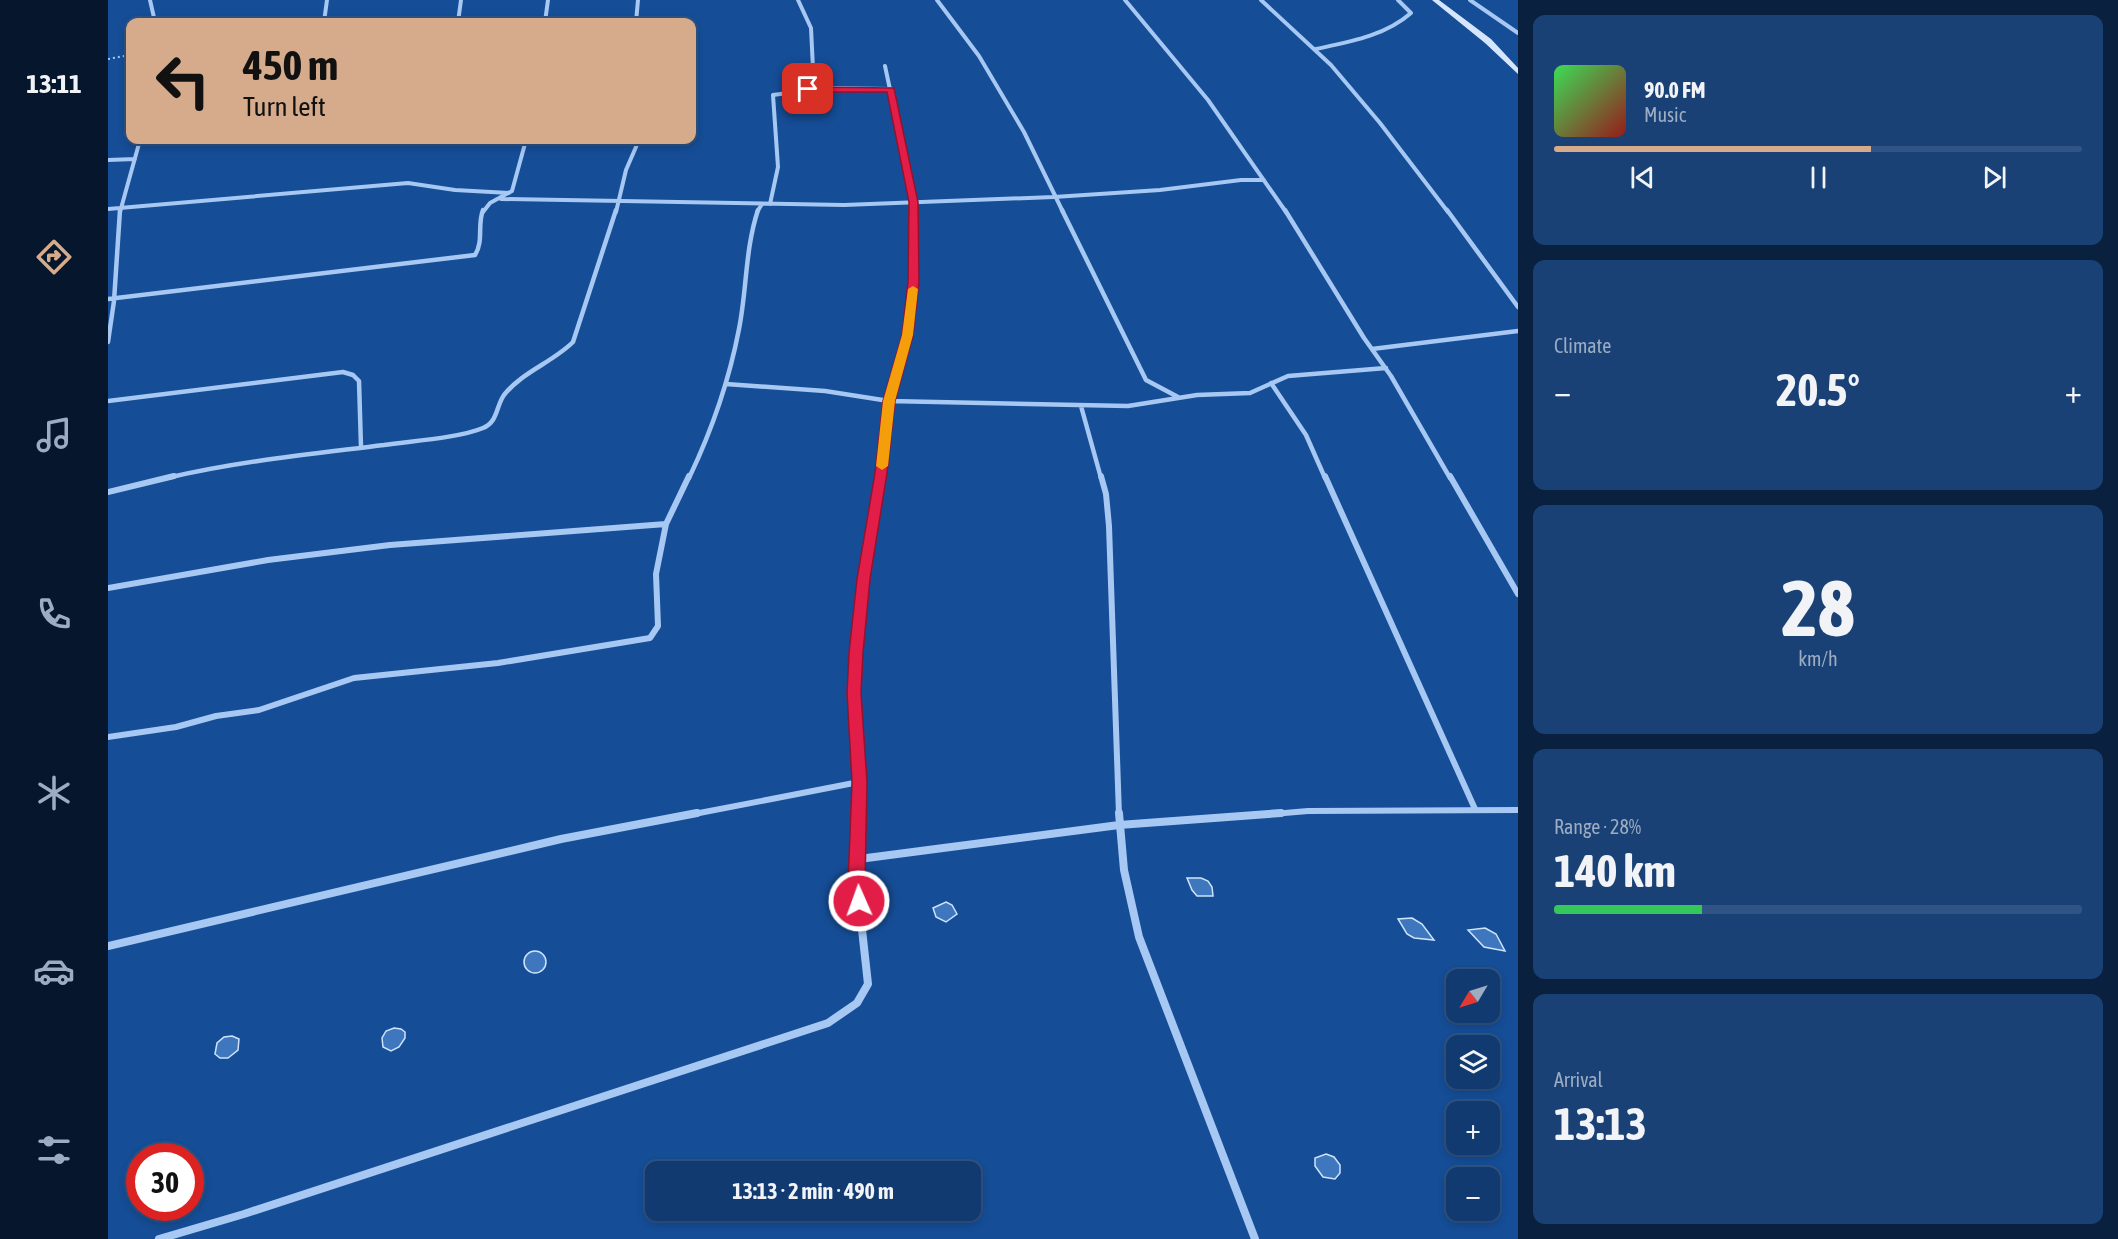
<!DOCTYPE html>
<html lang="en">
<head>
<meta charset="utf-8">
<style>
	:root { --surface:#103a70; --page:#194175; --text:#f1f3f6; --muted:#9cadc3; --line:#305483; --accent:#d6ab8b }
	body { margin:0; font-family:"Asap Condensed",sans-serif; background:var(--page); color:var(--text); height:100vh; display:flex; flex-direction:column; font-size:22px; white-space:nowrap }
	* { box-sizing:border-box; margin:0 }
	p { font-size:20px; color:var(--muted) }
	.icon { flex:none; width:33px; height:33px; fill:none; stroke:currentColor; stroke-width:2; stroke-linecap:round; stroke-linejoin:round }
	.map { position:relative; flex:1; overflow:hidden }
	.details { display:flex; flex-direction:column; gap:15px; padding:15px; background:#09203e; width:600px }
	.details>* { flex:none }
	.top-card { position:absolute; left:18px; top:18px; width:570px; height:126px; border-radius:12px; box-shadow:0 3px 9px #0003,0 0 0 2px var(--line); background:#d6ab8b; color:#111; overflow:hidden }
	.needle { width:39px; rotate:232deg }
	.fabs { position:absolute; left:1338px; top:969px; display:grid; gap:12px }
	.fabs a { display:grid; place-items:center; width:54px; height:54px; border-radius:12px; background:var(--surface); box-shadow:0 3px 9px #0003,0 0 0 2px var(--line); font-size:30px }
	.speed { position:absolute; left:18px; top:1143px; display:flex; gap:12px; font-size:30px; font-weight:700; text-align:center }
	.speed>* { display:grid; place-content:center; width:78px; height:78px; border-radius:50%; background:var(--surface); box-shadow:0 3px 9px #0003,0 0 0 2px var(--line); line-height:1 }
	.speed .limit { border:9px solid #d22; background:#fff; color:#111 }
	.pin { position:absolute; display:grid; place-items:center; width:51px; height:51px; color:#fff; margin:-26px; border-radius:12px; box-shadow:0 3px 9px #0006 }
	.me { position:absolute; width:66px; margin:-33px; rotate:358deg; stroke-linejoin:round; filter:drop-shadow(0 0 4px #0008) }
	.turn { display:flex; align-items:center; gap:21px; height:126px; padding:0 18px; font-size:27px }
	.turn .icon { width:78px; height:78px; stroke-width:2.5 }
	.turn b { display:block; font-size:42px; line-height:51px }
	.big { font-size:45px; font-weight:700; line-height:1.1 }
	.details .card { flex:1; display:flex; flex-direction:column; justify-content:center; gap:9px; min-width:0; padding:0 21px; border-radius:12px; background:var(--page) }
	.details .dial { align-items:center; gap:0 }
	.dial b { font-size:78px; line-height:1 }
	.song { display:flex; align-items:center; gap:18px }
	.cover { width:72px; height:72px; border-radius:9px; background:linear-gradient(135deg,hsl(130 70% 55%),hsl(0 70% 35%)) }
	.played { height:6px; border-radius:3px; background:linear-gradient(90deg,var(--accent) 60%,var(--line) 60%) }
	.keys { display:flex; justify-content:space-around; direction:ltr }
	.heat { display:flex; justify-content:space-between; align-items:center; font-size:33px; direction:ltr }
	.charge { height:9px; border-radius:4px; background:linear-gradient(90deg,#34c759 28%,var(--line) 0) }
	.trip { position:absolute; left:537px; top:1161px; width:336px; height:60px; border-radius:12px; background:var(--surface); box-shadow:0 3px 9px #0003,0 0 0 2px var(--line); font-weight:700; line-height:60px; text-align:center }
	main { display:flex; flex:1; min-height:0 }
	.tabs { display:flex; flex-direction:column; width:108px; justify-content:space-around; align-items:center; background:#06172d; color:var(--muted) }
	.tabs .icon { width:42px; height:42px }
	.tabs .active { color:var(--accent) }
	.tabs b { font-size:27px; color:var(--text) }
	.map>svg:first-child { display:block }
	.building { fill:#3e77bd; stroke:#cee3fc; stroke-width:1.5 }
	.lines { fill:none; stroke-linecap:round; stroke-linejoin:round }
	.path { stroke:#a6c8f2; stroke-width:2; stroke-dasharray:2 3; stroke-linecap:butt }
	.street-far3 { stroke:#a6c8f2; stroke-width:4 }
	.street-far2 { stroke:#a6c8f2; stroke-width:4.5 }
	.street-far1 { stroke:#a6c8f2; stroke-width:6 }
	.street { stroke:#a6c8f2; stroke-width:8 }
	.secondary { fill:#d5e6fc; fill-rule:evenodd }
	.route { fill:#e11d48; stroke:#92132f; stroke-width:1.5 }
	.slow { fill:#f59e0b }
</style>
</head>
<body>
<main>
<nav class="tabs">
<b>13:11</b>
<svg class="icon active" aria-label="directions" viewBox="0 0 24 24"><path d="M12 3l9 9-9 9-9-9zM9 14v-3h6M13 9l2 2-2 2"/></svg>
<svg class="icon" aria-label="music" viewBox="0 0 24 24"><path d="M9 18V5l10-2v13"/><circle cx="6" cy="18" r="3"/><circle cx="16" cy="16" r="3"/></svg>
<svg class="icon" aria-label="phone" viewBox="0 0 24 24"><path d="M5 4h4l2 5-3 2q2 4 5 5l2-3 5 2v4C11 20 4 13 5 4z"/></svg>
<svg class="icon" aria-label="climate" viewBox="0 0 24 24"><path d="M12 3v18M4 7l16 10M4 17L20 7"/></svg>
<svg class="icon" aria-label="car" viewBox="0 0 24 24"><path d="M5 17H2v-5l4-1 3-4h7l3 4 3 1v5h-3M9 17h6M6 11h13"/><circle cx="7" cy="17" r="2"/><circle cx="17" cy="17" r="2"/></svg>
<svg class="icon" aria-label="filters" viewBox="0 0 24 24"><path d="M4 7h16M4 17h16"/><circle cx="9" cy="7" r="2"/><circle cx="15" cy="17" r="2"/></svg>
</nav>
<div class="map">
<svg width="1410" height="1239" viewBox="0 0 1410 1239">
	<rect width="100%" height="100%" fill="#154d96"/>
	<!-- building -->
	<path class="building" d="M1079 878H1093L1100 881 1104 887 1105 896H1089L1084 890Z
		M838 902 844 905 849 914 838 922 828 917 825 908Z
		M1304 918 1314 924 1326 940 1306 938 1299 934 1290 919Z
		M1377 928 1388 934 1397 951 1376 947 1360 930Z
		M416 962a11 11 0 1 1 22 0a11 11 0 1 1-22 0Z
		M286 1028 293 1029 297 1032V1038L291 1047 283 1051 275 1047 274 1038 278 1031Z
		M124 1036 131 1039 130 1050 120 1058H112L107 1054 109 1043 116 1037Z
		M1218 1154 1226 1157 1232 1165V1173L1227 1179 1215 1177 1207 1166V1158Z"/>
	<g class="lines">
		<!-- path -->
		<path class="path" d="M0 59 22 55"/>
		<!-- street-far3 -->
		<path class="street-far3" d="M42 0 47 22
			M690 0 703 28 706 89
			M829 0 871 56 916 132 955 212
			M1017 0 1100 100 1178 212
			M1153 0 1223 65 1272 123 1340 212
			M1362 0 1410 33
			M216 22 219 0
			M350 22 353 0
			M437 22 440 0
			M528 22 530 0
			M1208 49C1241 42 1277 36 1303 13L1290 0
			M777 66 806 202V212
			M0 160 27 159
			M393 199 736 205 946 197 1052 190 1133 180H1156
			M662 204 670 167 665 95 717 88 783 89
			M0 209 300 183 347 190 401 193
			M12 212 32 140
			M375 212 382 203 404 191 418 140
			M508 212 518 170 531 140
			M649 212 654 204"/>
		<!-- street-far2 -->
		<path class="street-far2" d="M954 210 1038 380 1070 397
			M1177 210 1256 338 1283 376 1342 478
			M1339 210 1410 307
			M0 299 367 255C376 241 369 225 375 210
			M0 342 6 301 12 210
			M1264 349 1410 331
			M1163 383 1198 435 1217 478
			M618 384 717 391 781 401 1020 406 1089 395 1142 393 1180 376 1278 368
			M0 401 235 372 245 375 251 381 253 447
			M973 406 993 478
			M59 478C131 461 204 454 276 445 303 441 351 438 375 428 390 422 388 406 396 395 414 372 445 362 465 342L508 210
			M581 478C604 430 621 381 631 329 639 289 637 249 650 210
			M772 478 781 401 800 335 806 281V210"/>
		<!-- street-far1 -->
		<path class="street-far1" d="M993 476 998 494 1001 526 1011 815
			M1217 476 1367 809
			M1342 476 1410 594
			M0 492 66 476
			M0 588 160 560 282 545 558 524
			M0 737 68 727 108 716 151 710 246 678 390 663 542 638 550 626 548 574 558 524 581 476
			M581 815 751 782
			M750 815C751 773 745 732 746 691 748 619 761 547 772 476
			M1152 815 1200 811 1410 810"/>
		<!-- street -->
		<path class="street" d="M1011 813 1016 870 1031 937 1147 1239
			M751 859 1011 825 1173 813
			M0 946 453 839 589 813
			M51 1239 136 1214 720 1023 749 1003 760 984 749 884 750 813"/>
		<!-- secondary -->
		<path class="secondary" d="M1324 0H1331L1383 39 1410 68V74L1377 43Z"/>
	</g>
	<!-- route -->
	<path class="route" d="M697 87 786 88 810 202 811 281 805 335 787 401 779 473 762 579 755 653 753 693 759 782 757 884 759 901 756 907 751 909 745 907 740 884 744 782 739 693 741 653 749 579 767 473 775 401 794 335 800 281 801 202 779 92H700L697 91Z"/>
	<!-- slow -->
	<path class="slow" d="M805 286 810 289 805 335 787 401 780 466 774 470 768 466 775 401 794 335 800 289Z"/>
</svg>
<div class="fabs">
<a><svg class="needle" viewBox="-14 -14 28 28"><path d="M0-13l5 13h-10z" fill="#e53935"/><path d="M0 13l5-13h-10z" fill="#9cadc3"/></svg></a>
<a><svg class="icon" aria-label="layers" viewBox="0 0 24 24"><path d="M12 4l9 5-9 5-9-5zM3 14l9 5 9-5"/></svg></a>
<a>+</a>
<a>−</a>
</div>
<div class="speed"><div class="limit">30</div></div>
<div class="pin" style="left:700px;top:89px;background:#d93025"><svg class="icon" aria-label="arrive" viewBox="0 0 24 24"><path d="M6 21V4h12l-3 4 3 4H6"/></svg></div>
<svg class="me" style="left:751px;top:901px" viewBox="-20 -20 40 40"><circle r="17" fill="#e11d48" stroke="#fff" stroke-width="3"/><path d="M0-11L8 9 0 5-8 9z" fill="#fff"/></svg>
<div class="trip">13:13 · 2 min · 490 m</div>
<div class="top-card">
<div class="turn"><svg class="icon" aria-label="left" viewBox="0 0 24 24"><path d="M17 20v-9H6M10 6l-5 5 5 5"/></svg><div><b>450 m</b>Turn left</div></div>
</div>
</div>
<section class="details">
<div class="card">
<div class="song"><i class="cover"></i><div><b>90.0 FM</b><p>Music</p></div></div>
<div class="played"></div>
<div class="keys"><svg class="icon" aria-label="previous" viewBox="0 0 24 24"><path d="M18 5L8 12l10 7zM5 5v14"/></svg><svg class="icon" aria-label="pause" viewBox="0 0 24 24"><path d="M8 5v14M16 5v14"/></svg><svg class="icon" aria-label="next" viewBox="0 0 24 24"><path d="M6 5l10 7-10 7zM19 5v14"/></svg></div>
</div>
<div class="card"><p>Climate</p>
<div class="heat"><a>−</a><b class="big">20.5°</b><a>+</a></div>
</div>
<div class="card dial"><b>28</b><p>km/h</p></div>
<div class="card"><p>Range · 28%</p><b class="big">140 km</b><div class="charge"></div></div>
<div class="card"><p>Arrival</p><b class="big">13:13</b></div>
</section>
</main>
</body>
</html>
